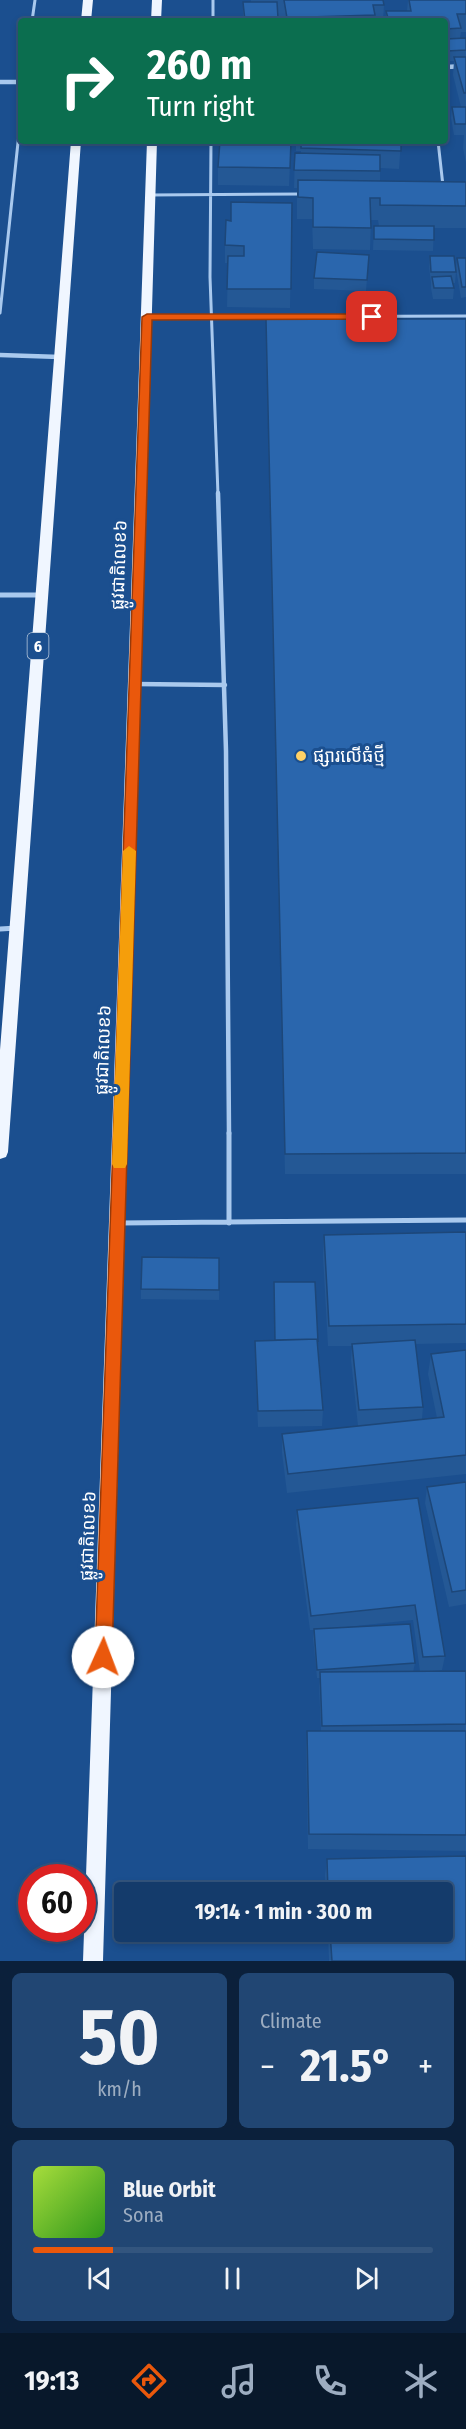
<!DOCTYPE html>
<html lang="en">
<head>
<meta charset="utf-8">
<style>
	:root { --surface:#143b6b; --page:#214673; --text:#f1f3f6; --muted:#9dadc1; --line:#33557e; --accent:#ea580c }
	body { margin:0; font-family:"Fira Sans Condensed","Noto Sans Khmer",sans-serif; background:var(--page); color:var(--text); height:100vh; display:flex; flex-direction:column; font-size:22px; white-space:nowrap }
	* { box-sizing:border-box; margin:0 }
	p { font-size:20px; color:var(--muted) }
	.icon { flex:none; width:33px; height:33px; fill:none; stroke:currentColor; stroke-width:2; stroke-linecap:round; stroke-linejoin:round }
	.map { position:relative; height:1961px; overflow:hidden }
	.panel { display:flex; flex-direction:column; gap:12px; padding:12px; background:#0b203b; flex:1 }
	.panel>* { flex:none }
	.top-card { position:absolute; left:18px; top:18px; width:430px; height:126px; border-radius:6px; box-shadow:0 3px 9px #0003,0 0 0 2px var(--line); background:#0b6e4f; color:#fff; overflow:hidden }
	.speed { position:absolute; left:18px; top:1864px; display:flex; gap:12px; font-size:30px; font-weight:700; text-align:center }
	.speed>* { display:grid; place-content:center; width:78px; height:78px; border-radius:50%; background:var(--surface); box-shadow:0 3px 9px #0003,0 0 0 2px var(--line); line-height:1 }
	.speed .limit { border:9px solid #d22; background:#fff; color:#111 }
	.pin { position:absolute; display:grid; place-items:center; width:51px; height:51px; color:#fff; margin:-26px; border-radius:12px; box-shadow:0 3px 9px #0006 }
	.me { position:absolute; width:66px; margin:-33px; rotate:2deg; stroke-linejoin:round; filter:drop-shadow(0 0 4px #0008) }
	.turn { display:flex; align-items:center; gap:21px; height:126px; padding:0 30px; font-size:27px }
	.turn .icon { width:78px; height:78px; stroke-width:2.5 }
	.turn b { display:block; font-size:42px; line-height:51px }
	.big { font-size:45px; font-weight:700; line-height:1.1 }
	.panel .widget { flex:1; display:flex; flex-direction:column; justify-content:center; gap:9px; min-width:0; padding:0 21px; border-radius:9px; background:var(--page) }
	.panel .dial { align-items:center; gap:0 }
	.dial b { font-size:78px; line-height:1 }
	.song { display:flex; align-items:center; gap:18px }
	.cover { width:72px; height:72px; border-radius:9px; background:linear-gradient(135deg,hsl(80 70% 55%),hsl(110 70% 35%)) }
	.played { height:6px; border-radius:3px; background:linear-gradient(90deg,var(--accent) 20%,var(--line) 20%) }
	.keys { display:flex; justify-content:space-around; direction:ltr }
	.heat { display:flex; justify-content:space-between; align-items:center; font-size:33px; direction:ltr }
	.panel .tiles { flex:1; display:grid; gap:12px; grid-template-columns:1fr 1fr }
	.widget:last-child { grid-column:span 2 }
	.trip { position:absolute; left:114px; top:1882px; width:339px; height:60px; border-radius:6px; background:var(--surface); box-shadow:0 3px 9px #0003,0 0 0 2px var(--line); font-weight:700; line-height:60px; text-align:center }
	.menu { display:flex; height:96px; justify-content:space-around; align-items:center; background:#08182b; color:var(--muted) }
	.menu .icon { width:42px; height:42px }
	.menu .active { color:var(--accent) }
	.menu b { font-size:27px; color:var(--text) }
	.map>svg:first-child { display:block }
	.lines { fill:none; stroke-linecap:round; stroke-linejoin:round }
	.service-far2 { stroke:#a9c9ee; stroke-width:3 }
	.service-far1 { stroke:#a9c9ee; stroke-width:4.5 }
	.service { stroke:#a9c9ee; stroke-width:5 }
	.minor-far1 { stroke:#a9c9ee; stroke-width:4.5 }
	.minor { stroke:#a9c9ee; stroke-width:5 }
	.primary { fill:#f0f6ff; fill-rule:evenodd }
	.wall { fill:#245895; fill-rule:evenodd }
	.building { fill:#2a66ad; stroke:#1d4779; stroke-width:1.5 }
	.route { fill:#ea580c; stroke:#983908; stroke-width:1.5 }
	.slow { fill:#f59e0b }
	.poi-dot { fill:#ffd166; stroke:#1b4f8f; stroke-width:2 }
	.labels { text-anchor:middle; dominant-baseline:central; stroke-width:6; stroke-linejoin:round; paint-order:stroke }
	.shield { fill:#1b4f8f; stroke:#bbcadd; stroke-width:1.5 }
	.shield-label { font-size:16px; font-weight:bold; fill:#fff }
	.street-label { font-size:18px; fill:#fff; stroke:#1b4f8f }
	.poi-label { font-size:18px; fill:#fff; stroke:#1b4f8f; text-anchor:start }
</style>
</head>
<body>
<div class="map">
<svg width="466" height="1961" viewBox="0 0 466 1961">
	<rect width="100%" height="100%" fill="#1b4f8f"/>
	<g class="lines">
		<!-- service-far2 -->
		<path class="service-far2" d="M213 0V21
			M32 21 35 0
			M211 141 210 277 218 495
			M438 141 443 186
			M150 195 304 194
			M0 313 21 114
			M147 317 466 316"/>
		<!-- service-far1 -->
		<path class="service-far1" d="M218 493 226 751 229 1134
			M135 684 225 685"/>
		<!-- service -->
		<path class="service" d="M229 1133V1223
			M120 1223 466 1220"/>
		<!-- minor-far1 -->
		<path class="minor-far1" d="M446 67 466 66
			M0 82H21
			M0 355 60 357"/>
		<!-- minor -->
		<path class="minor" d="M0 595H41
			M0 929 17 928"/>
		<!-- primary -->
		<path class="primary" d="M83 0H93L91 21H81Z
			M152 0H162L161 21H151Z
			M71 141H81L8 1152 6 1157 0 1159V1050Z
			M147 141H157L103 1961H83Z"/>
	</g>
	<!-- wall -->
	<path class="wall" d="M251 0H383L384 5 383 21H243V2H251Z
		M408 0H466V32H461L460 38H466V163L463 148 464 135H454L451 118 452 107H461L453 75 454 61H446V21H386V11H407Z
		M291 141 289 186 218 185V167Z
		M296 141H401L399 169 380 168V181L466 182V228H434L433 251 373 250 374 226H379L378 220H371L370 250 313 249 312 219H297V188H294L295 153H301V151H296Z
		M292 203 290 308 227 307 228 263H225V245L231 221Z
		M369 255 366 291 314 289V278Z
		M430 256 456 272 455 283H453L454 288 453 299H433L431 288V283L429 267Z
		M457 258H466V297L461 298 456 269Z
		M266 319H466V1174H285L266 342Z
		M466 1232V1343L415 1344 423 1407 422 1419 437 1418 428 1374 431 1354 466 1350V1474L287 1493 282 1453V1434L358 1426 351 1360 352 1346H328L323 1256 324 1235Z
		M219 1258V1300L141 1299V1289Z
		M255 1341 318 1343 323 1410 322 1426 258 1427 255 1357Z
		M466 1482V1604L449 1607 425 1503 427 1487Z
		M418 1498 445 1656 442 1670 423 1672 466 1671V1851L308 1849 306 1748 307 1731H321L319 1686 320 1678H317L313 1638 314 1630H310L296 1525 297 1510ZM413 1620 420 1672H413L415 1663 327 1629Z
		M466 1856V1961H329L328 1932H442V1893H326L325 1875 327 1859Z"/>
	<!-- building -->
	<path class="building" d="M284 0H383L384 5H373L375 15 310 17V21H245L243 2H277L278 18H287Z
		M409 0H466V14H457L461 28 446 29V21H396L395 18H388L386 11H411Z
		M466 38V50L447 51 446 46V39Z
		M454 57H466V93H464Z
		M452 107H466V124H455Z
		M220 141H291L290 168 218 167Z
		M301 141H401V151L301 148Z
		M295 153 380 155V171L294 170Z
		M298 180 466 182V206L380 205V198H370L371 228 313 227V198L298 197Z
		M231 202 292 203 291 289H227L228 256H244V246L225 245 226 220 231 221Z
		M374 226H434V240L374 239Z
		M317 252 369 255 367 280 314 278Z
		M430 256H454L456 272H431Z
		M457 258H466V287H462Z
		M451 276 454 288H434L432 277Z
		M266 319H466V1153L285 1154Z
		M466 1232V1324L329 1326 324 1235Z
		M142 1257 219 1258V1290L141 1289Z
		M274 1282H315L318 1342 317 1339 275 1340Z
		M317 1339 323 1410 258 1411 255 1341Z
		M415 1340 423 1407 359 1410 352 1344Z
		M466 1350V1455L288 1474 282 1434 444 1417 431 1354Z
		M466 1482V1590L452 1592 427 1487Z
		M418 1498 445 1656 423 1657 415 1605 311 1616 297 1510Z
		M410 1624 415 1663 317 1670 314 1629Z
		M466 1671V1724L322 1726 320 1672Z
		M307 1731H466V1835L309 1834Z
		M466 1856V1961H332L330 1932H442V1893H328L327 1859Z"/>
	<!-- route -->
	<path class="route" d="M372 314 375 315V319L152 320 112 1657 109 1663 103 1665 97 1663 95 1657 142 317 147 314Z"/>
	<!-- slow -->
	<path class="slow" d="M129 846 136 851 127 1164 125 1168H114L112 1164 123 851Z"/>
	<!-- markers -->
	<circle class="poi-dot" cx="301" cy="756" r="6"/>
	<g class="labels">
		<!-- shield labels -->
		<rect class="shield" x="27.5" y="633" width="21" height="26" rx="4.5"/>
		<g class="shield-label">
			<text x="38" y="646">6</text>
		</g>
		<!-- street labels -->
		<g class="street-label">
			<text transform="translate(119 565) rotate(-88)">ផ្លូវជាតិលេខ៦</text>
			<text transform="translate(103 1050) rotate(-88)">ផ្លូវជាតិលេខ៦</text>
			<text transform="translate(88 1536) rotate(-88)">ផ្លូវជាតិលេខ៦</text>
		</g>
		<!-- poi labels -->
		<g class="poi-label">
			<text x="313" y="756">ផ្សារលើធំថ្មី</text>
		</g>
	</g>
</svg>
<div class="speed"><div class="limit">60</div></div>
<div class="pin" style="left:372px;top:317px;background:#d93025"><svg class="icon" aria-label="arrive" viewBox="0 0 24 24"><path d="M6 21V4h12l-3 4 3 4H6"/></svg></div>
<svg class="me" style="left:103px;top:1657px" viewBox="-20 -20 40 40"><circle r="19" fill="#fff"/><path d="M0-13L10 11 0 6-10 11z" fill="#ea580c"/></svg>
<div class="trip">19:14 · 1 min · 300 m</div>
<div class="top-card">
<div class="turn"><svg class="icon" aria-label="right" viewBox="0 0 24 24"><path d="M7 20v-9h11M14 6l5 5-5 5"/></svg><div><b>260 m</b>Turn right</div></div>
</div>
</div>
<section class="panel">
<div class="tiles">
<div class="widget dial"><b>50</b><p>km/h</p></div>
<div class="widget"><p>Climate</p>
<div class="heat"><a>−</a><b class="big">21.5°</b><a>+</a></div>
</div>
<div class="widget">
<div class="song"><i class="cover"></i><div><b>Blue Orbit</b><p>Sona</p></div></div>
<div class="played"></div>
<div class="keys"><svg class="icon" aria-label="previous" viewBox="0 0 24 24"><path d="M18 5L8 12l10 7zM5 5v14"/></svg><svg class="icon" aria-label="pause" viewBox="0 0 24 24"><path d="M8 5v14M16 5v14"/></svg><svg class="icon" aria-label="next" viewBox="0 0 24 24"><path d="M6 5l10 7-10 7zM19 5v14"/></svg></div>
</div>
</div>
</section>
<nav class="menu">
<b>19:13</b>
<svg class="icon active" aria-label="directions" viewBox="0 0 24 24"><path d="M12 3l9 9-9 9-9-9zM9 14v-3h6M13 9l2 2-2 2"/></svg>
<svg class="icon" aria-label="music" viewBox="0 0 24 24"><path d="M9 18V5l10-2v13"/><circle cx="6" cy="18" r="3"/><circle cx="16" cy="16" r="3"/></svg>
<svg class="icon" aria-label="phone" viewBox="0 0 24 24"><path d="M5 4h4l2 5-3 2q2 4 5 5l2-3 5 2v4C11 20 4 13 5 4z"/></svg>
<svg class="icon" aria-label="climate" viewBox="0 0 24 24"><path d="M12 3v18M4 7l16 10M4 17L20 7"/></svg>
</nav>
</body>
</html>
